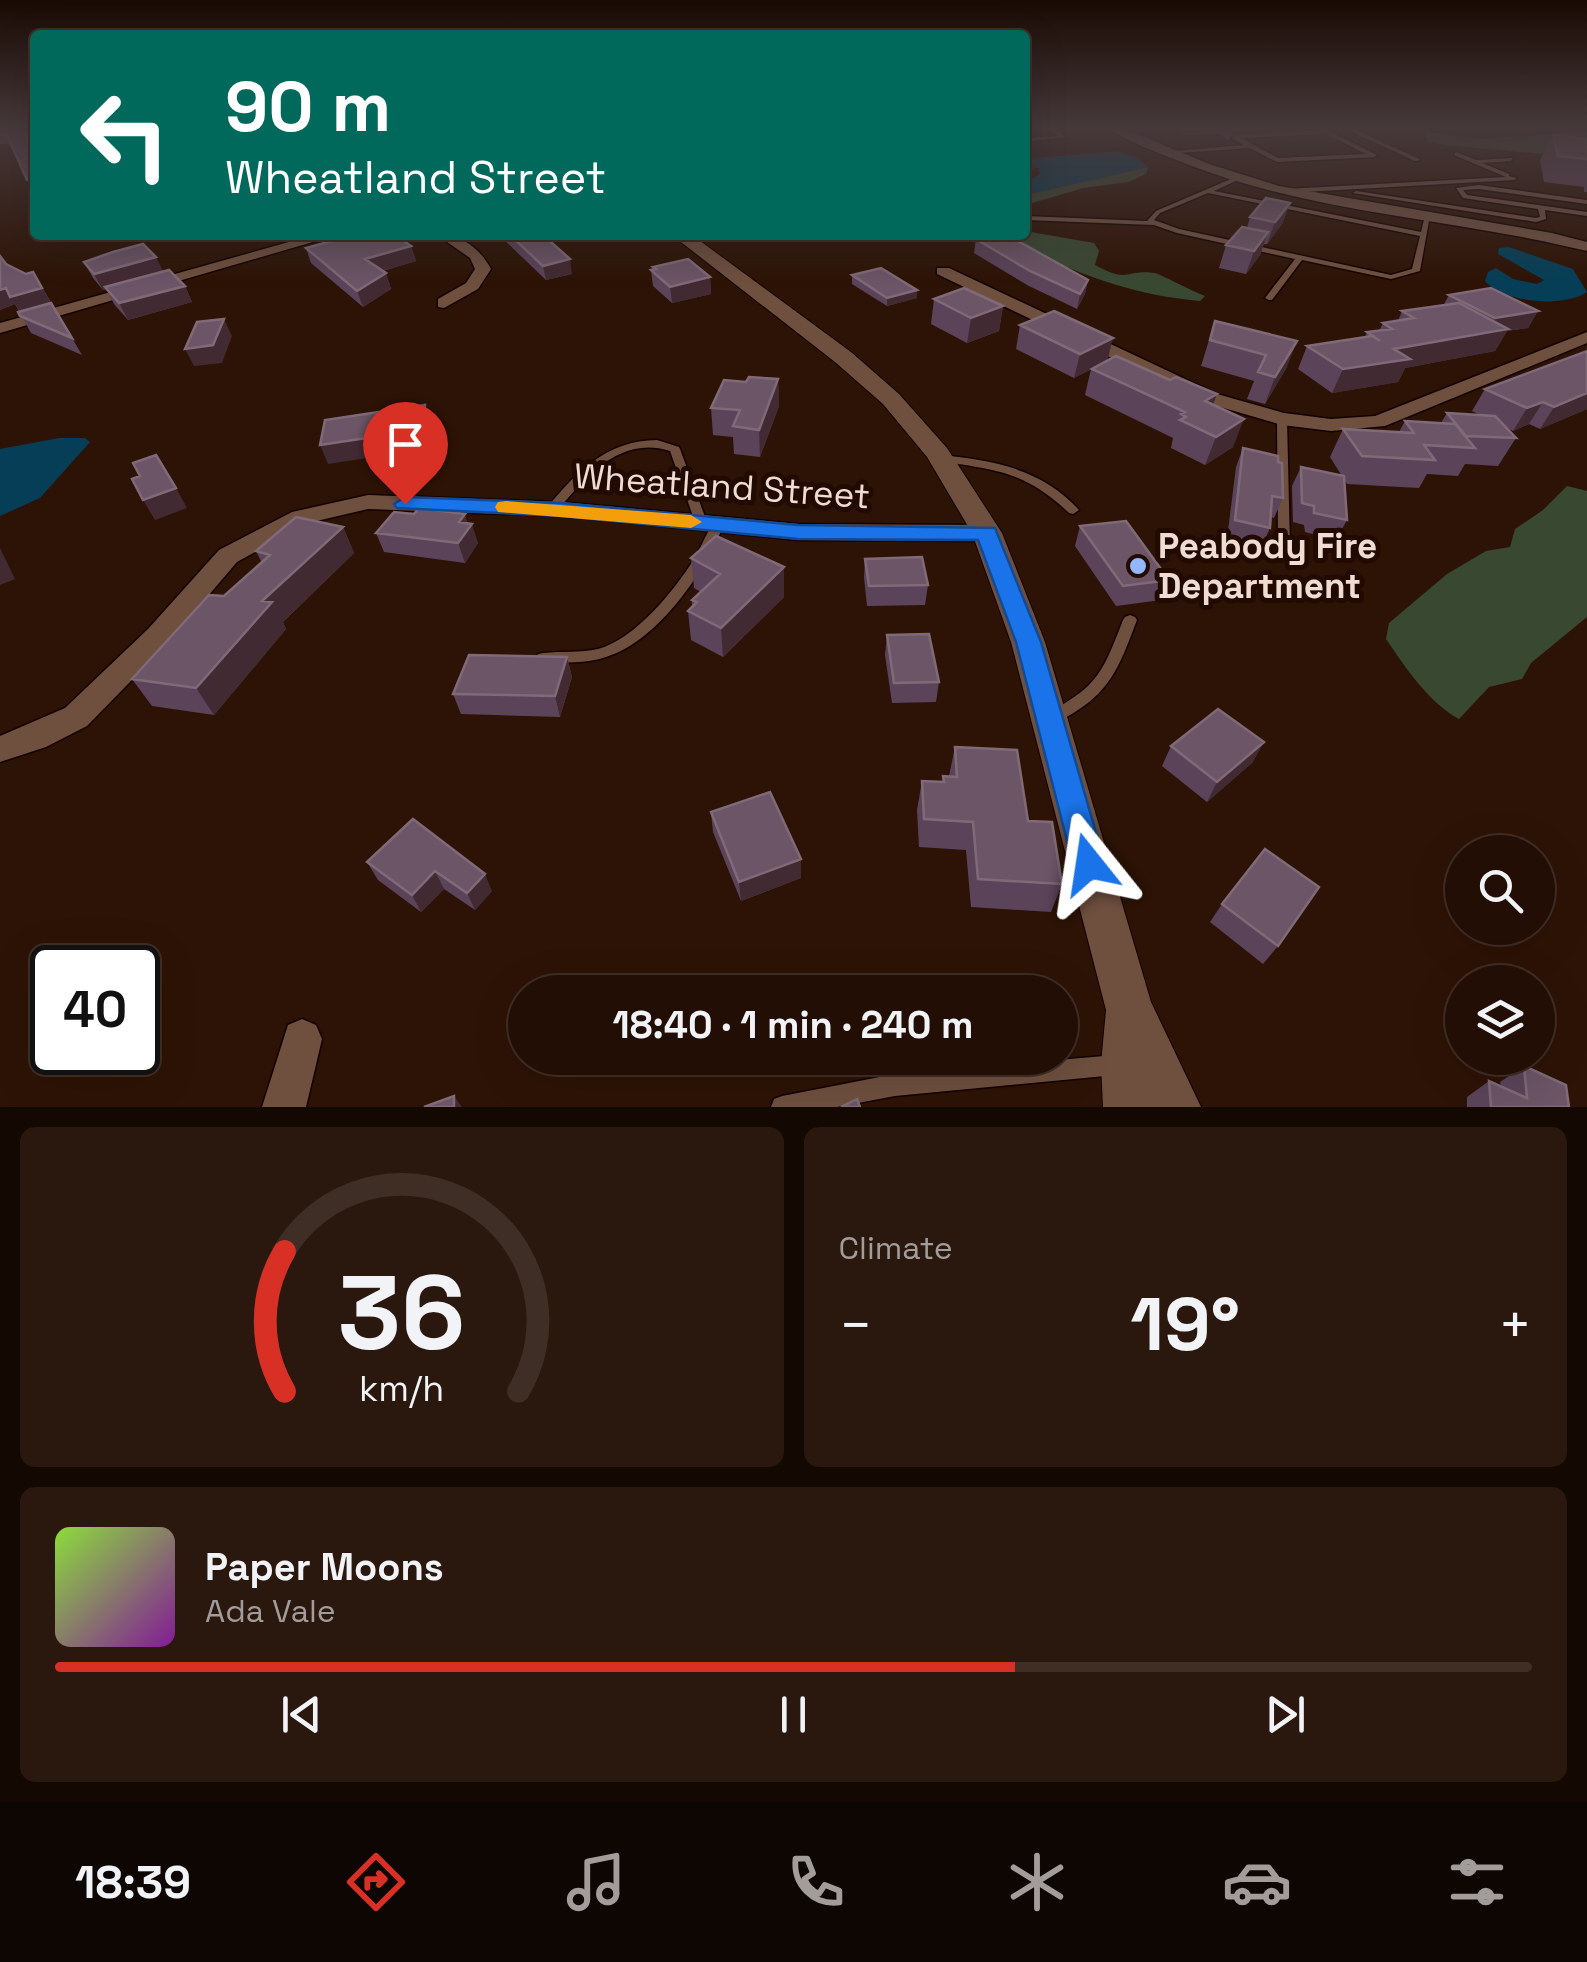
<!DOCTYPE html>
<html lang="en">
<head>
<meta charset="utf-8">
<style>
	:root { --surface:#220e04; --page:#2a170e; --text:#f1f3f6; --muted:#a29c9a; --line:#3f2e26; --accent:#d93025 }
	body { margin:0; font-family:"Space Grotesk",sans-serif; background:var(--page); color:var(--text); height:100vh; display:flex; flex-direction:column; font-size:38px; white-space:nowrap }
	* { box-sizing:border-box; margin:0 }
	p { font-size:32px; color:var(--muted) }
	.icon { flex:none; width:55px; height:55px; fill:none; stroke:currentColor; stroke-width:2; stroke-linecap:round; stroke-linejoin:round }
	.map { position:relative; height:1107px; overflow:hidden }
	.panel { display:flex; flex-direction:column; gap:20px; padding:20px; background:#130802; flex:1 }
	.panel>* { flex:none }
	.hud { position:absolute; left:30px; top:30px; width:1000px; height:210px; border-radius:10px; box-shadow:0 10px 40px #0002,0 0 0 2px var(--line); background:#00695c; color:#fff; overflow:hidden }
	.tools { position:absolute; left:1445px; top:835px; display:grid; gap:20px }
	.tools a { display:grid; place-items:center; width:110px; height:110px; border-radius:50%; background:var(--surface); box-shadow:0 10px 40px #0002,0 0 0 2px var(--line); font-size:50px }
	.speed { position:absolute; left:30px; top:945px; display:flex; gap:20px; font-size:50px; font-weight:700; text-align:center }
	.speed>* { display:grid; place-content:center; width:130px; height:130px; border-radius:50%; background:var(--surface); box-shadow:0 10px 40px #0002,0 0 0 2px var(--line); line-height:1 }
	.speed .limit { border:5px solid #111; border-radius:15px; background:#fff; color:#111 }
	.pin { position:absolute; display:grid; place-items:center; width:85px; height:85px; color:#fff; margin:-102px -42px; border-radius:50% 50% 50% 0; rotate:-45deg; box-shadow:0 0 10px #0007 }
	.pin .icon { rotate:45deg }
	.me { position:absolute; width:110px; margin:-55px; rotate:345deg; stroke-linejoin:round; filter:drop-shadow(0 0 8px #0008) }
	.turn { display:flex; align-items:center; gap:35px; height:210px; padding:0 30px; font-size:45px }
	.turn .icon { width:130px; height:130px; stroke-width:2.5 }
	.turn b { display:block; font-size:70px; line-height:85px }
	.big { font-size:75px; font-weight:800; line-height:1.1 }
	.panel .tile { flex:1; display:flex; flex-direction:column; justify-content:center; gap:15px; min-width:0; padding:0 35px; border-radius:15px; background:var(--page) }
	.panel .dial { align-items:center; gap:0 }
	.dial svg { height:260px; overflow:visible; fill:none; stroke:var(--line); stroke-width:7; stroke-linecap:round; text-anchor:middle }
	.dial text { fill:var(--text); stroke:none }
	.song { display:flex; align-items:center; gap:30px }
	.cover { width:120px; height:120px; border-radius:15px; background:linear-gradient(135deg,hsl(90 70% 55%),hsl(290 70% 35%)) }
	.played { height:10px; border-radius:5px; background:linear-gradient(90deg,var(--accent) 65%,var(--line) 65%) }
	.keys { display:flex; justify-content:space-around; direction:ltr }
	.heat { display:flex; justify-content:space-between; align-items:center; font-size:55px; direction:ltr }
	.panel .tiles { flex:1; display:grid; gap:20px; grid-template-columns:1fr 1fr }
	.tile:last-child { grid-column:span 2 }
	.trip { position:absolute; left:508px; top:975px; width:570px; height:100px; border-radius:50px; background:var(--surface); box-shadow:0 10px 40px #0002,0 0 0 2px var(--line); font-weight:800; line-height:100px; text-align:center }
	.tab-bar { display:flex; height:160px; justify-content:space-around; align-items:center; background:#0e0602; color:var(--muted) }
	.tab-bar .icon { width:70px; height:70px }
	.tab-bar .selected { color:var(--accent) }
	.tab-bar b { font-size:45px; color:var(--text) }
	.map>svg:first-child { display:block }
	.green { fill:#384831 }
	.water { fill:#053e56 }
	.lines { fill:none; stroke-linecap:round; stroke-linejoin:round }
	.service-casing { stroke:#140100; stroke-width:3 }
	.minor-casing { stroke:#140100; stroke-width:3 }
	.tertiary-casing { stroke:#140100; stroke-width:2 }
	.service { fill:#6f503f; fill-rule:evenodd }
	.minor { fill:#6f503f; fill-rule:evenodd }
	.tertiary { fill:#6f503f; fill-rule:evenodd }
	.wall { fill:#5b445a }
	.shaded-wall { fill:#422a33 }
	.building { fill:#6b5567; stroke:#806a78; stroke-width:2.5 }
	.route { fill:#1a73e8; stroke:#114b97; stroke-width:2.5 }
	.slow { fill:#f59e0b }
	.poi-dot { fill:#92b7fd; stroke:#230a00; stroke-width:4 }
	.labels { text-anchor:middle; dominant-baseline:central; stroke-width:10; stroke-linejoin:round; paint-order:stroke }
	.street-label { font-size:35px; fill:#efdcd3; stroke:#230a00 }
	.poi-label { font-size:35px; font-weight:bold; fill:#efdcd3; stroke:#230a00; text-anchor:start }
</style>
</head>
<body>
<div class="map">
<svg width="1587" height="1107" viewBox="0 0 1587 1107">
	<rect width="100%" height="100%" fill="#2d1305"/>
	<!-- green -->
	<path class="green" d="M1425 132 1481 139 1587 132V158L1446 145 1427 142Z
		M1148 167 1146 174 1128 182 1084 188 1025 205V195Z
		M1025 231 1094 243 1099 251 1095 265C1129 284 1125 269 1155 273 1162 275 1194 292 1205 296L1200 301C1122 294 1067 269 998 235H1025Z
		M1567 486 1587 491V617L1531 663 1522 679 1489 687 1459 719C1429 703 1405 667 1386 639L1389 623 1447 574 1486 551 1510 547 1515 529 1543 510Z"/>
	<!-- water -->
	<path class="water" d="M1119 151 1135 157 1148 167 1025 195V183L1040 174 1039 168 1025 166V159Z
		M1509 247 1573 269 1587 292C1564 308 1504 303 1485 281L1488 272 1496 268 1513 279 1537 284 1544 280 1498 254 1499 248Z
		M59 438H85L90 442 40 498 0 516V449Z"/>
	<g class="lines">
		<!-- service casing -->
		<g class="service-casing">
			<path id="service" d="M1047 128H1054L1067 137 1025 142V138L1058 136Z
				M1354 129 1419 159 1420 160 1415 161 1352 132Z
				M1327 130 1377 155 1374 157 1277 162 1250 148 1165 154 1162 152 1244 145 1232 138 1234 135ZM1326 134 1366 154 1278 158 1241 138Z
				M1456 152 1476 160 1513 158 1511 161 1482 163 1509 174V176L1517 178 1514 180 1286 193 1283 191 1286 189 1506 177 1454 155Z
				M1238 176 1240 179 1214 191 1421 232 1425 216 1430 215 1420 271 1391 279 1302 260 1272 300H1269L1265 298 1295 259 1177 233 1154 225 1025 220V216L1147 221 1156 211ZM1208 193 1420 236 1412 269 1391 275 1179 229 1154 220 1160 213Z
				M1479 185 1587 200V204L1479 189 1463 190 1467 195 1587 212V216L1545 210 1546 219 1536 222 1353 193 1356 191 1536 218 1540 217 1538 209 1463 198 1456 188Z
				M1282 416 1287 419 1290 546 1284 550 1278 546 1277 419Z
				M657 440 679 447 680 449 707 522 705 525H697L695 522 670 451C620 435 586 477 556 512L552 513 546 509C575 473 607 440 657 440Z
				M940 455C993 460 1042 469 1079 510L1073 514 1069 513C1023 469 995 471 936 460L935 458 936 456Z
				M718 520 724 524C705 572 658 641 606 657 586 664 564 662 543 663L538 662 536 658 538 654 543 653C561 651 580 653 598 649 635 639 674 591 694 559 702 547 707 528 718 520Z
				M1130 615 1135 617 1137 620C1122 659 1113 689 1075 712 1065 718 1057 724 1046 722L1043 718 1046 714C1098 686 1102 674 1123 620L1125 617Z
				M1116 1055 1123 1058 1126 1065 1123 1072 1116 1075 895 1096 837 1107H771L774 1099 782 1096 895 1074Z"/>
		</g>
		<!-- minor casing -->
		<g class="minor-casing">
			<path id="minor" d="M1108 128H1123L1209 164 1279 186 1552 233 1587 242V251C1453 218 1314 214 1184 163 1159 153 1130 143 1108 128Z
				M314 235H337L0 333V323Z
				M437 235C462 235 479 247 491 269L478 289 444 308 438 307V299L466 283 475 269 470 258Z
				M937 268H949L1217 394 1284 413 1331 419 1375 416 1587 332V343L1385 426 1331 431 1282 425 1203 402 937 274Z
				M368 495 561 502 799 524 987 525 999 533 987 541 799 540 561 516 368 509 308 523 237 562 168 643 87 726 46 747 0 762V736L65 708 148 629 219 550 292 512Z
				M302 1019 316 1025 322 1039 306 1107H262L288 1025Z"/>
		</g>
		<!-- tertiary casing -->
		<g class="tertiary-casing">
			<path id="tertiary" d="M672 235H692L851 352 899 394 947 448 1002 533 1045 642 1151 1002 1201 1107H1103L1101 1064 1106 1010 1011 642 972 533 927 457 883 404 835 362Z"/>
		</g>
		<!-- service -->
		<use href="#service" class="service"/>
		<!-- minor -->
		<use href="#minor" class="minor"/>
		<!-- tertiary -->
		<use href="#tertiary" class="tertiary"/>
	</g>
	<!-- wall -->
	<path class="wall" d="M0 128 35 129V190H33L11 144H0Z
		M1176 128H1284L1234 131 1229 140 1219 134 1187 135Z
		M1553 135 1587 139V192H1584V187L1544 182 1540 160Z
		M1290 203 1282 224 1267 244H1264L1260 255 1246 274 1219 268 1226 245 1247 228 1250 217Z
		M499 235H543L572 274 546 280Z
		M976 239 1088 280 1085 294 1077 309 1027 285 974 253Z
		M411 246 416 261 383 271 386 273 391 289 363 307 311 263 306 248Z
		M84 262 163 271 185 286 192 302 128 320 114 304 106 289 103 290 93 278Z
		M6 264 26 274 33 272 82 355 31 333 15 304 0 310Z
		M653 267 710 277 711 294 672 303 653 286 651 270 654 269Z
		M852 275 917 298 887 306 852 284Z
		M1449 295 1538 311 1528 328 1507 331 1495 351 1405 368 1398 382 1332 393 1298 369 1307 346 1365 337 1367 332 1379 331 1383 323 1398 321 1402 311 1443 306Z
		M934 299 1003 306 999 331 967 343 931 324Z
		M1215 321 1287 367 1265 404 1247 399 1254 381 1201 366Z
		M1020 325 1107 361 1217 394 1213 405 1233 447 1205 465 1171 448 1173 438 1085 395 1091 369 1074 378 1016 349Z
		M778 379 779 406 760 457 734 454 733 437 713 435 711 408 746 382Z
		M1485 389 1587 409 1540 429 1529 424 1513 431 1505 427 1516 438 1498 466 1465 464 1458 476 1427 474 1419 488 1347 484 1344 479 1347 520 1336 540 1305 532 1304 525 1293 522 1292 486 1301 467 1342 476 1330 457 1343 429 1399 432 1405 421 1441 423 1447 413 1480 415 1472 411Z
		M1243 448 1278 462 1283 498 1274 518 1271 517 1270 528 1261 548 1227 539 1236 467Z
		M467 523 478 543 465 563 384 552 376 533Z
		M1080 526 1169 580 1161 600 1116 606 1075 546Z
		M343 527 354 553 283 622 286 629 214 715 152 706 132 679 262 563 256 551Z
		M691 558 784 597 723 657 691 640 688 611 692 607V600L701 592 694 588Z
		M865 559 928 585 925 605 867 606 864 578Z
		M887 635 939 682 936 702 892 703 885 655Z
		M567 657 572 677 560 717 461 714 453 694Z
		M1171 746 1253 762 1207 802 1162 766Z
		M955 747 1028 821 1062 884 1051 912 971 907 966 850 919 847 917 810 922 781 942 782 943 776H949Z
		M711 812 801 878 741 901 713 832Z
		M413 819 492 891 475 910 444 889 421 912 378 880 367 862Z
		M1222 904 1278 946 1263 964 1210 922Z
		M1524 1066 1569 1107H1467V1097L1489 1081 1501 1086 1500 1082Z"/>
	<!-- shaded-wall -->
	<path class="shaded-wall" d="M27 180H35V190H33Z
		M1290 203 1282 224 1267 244 1275 222Z
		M1268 232 1260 255 1246 274 1254 251Z
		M411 246 416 261 371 274 365 259Z
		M156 257 164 273 103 290 94 274Z
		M570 259 572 274 546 280 543 266Z
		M386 273 391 289 363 307 357 291Z
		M710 277 711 294 672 303 670 287Z
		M1088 280 1085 294 1077 309 1080 294Z
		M185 286 192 302 128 320 119 303Z
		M6 288H42L52 305 21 313 15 304 0 310V290Z
		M917 290V298L887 306V298Z
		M1003 306 999 331 967 343 971 318Z
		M1538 311 1528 328 1507 331 1495 351 1405 368 1398 382 1332 393 1343 369 1394 349 1487 332 1495 318Z
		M224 319 232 336 222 363 194 366 185 349Z
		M1113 338 1107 362 1074 378 1080 354Z
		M1297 341 1287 367 1265 404 1275 377Z
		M778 379 779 406 760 457 759 430Z
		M1587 393V409L1540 429 1554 407Z
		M1217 394 1207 421 1195 429 1205 401Z
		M1543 402 1529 424 1513 431 1527 408Z
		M425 405 431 423 430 444 413 447V451L328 464 320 445 407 428Z
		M1244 419 1233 447 1205 465 1216 437Z
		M176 488 187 508 155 520 143 500Z
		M465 514 469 528 472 524 478 543 465 563 458 543 459 522Z
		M343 527 354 553 283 622 286 629 214 715 196 688 262 601Z
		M0 548 15 579 0 585Z
		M784 567V597L723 657 721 628Z
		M567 657 572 677 560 717 555 696Z
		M1264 742 1253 762 1207 802 1217 782Z
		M801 859V878L741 901 739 882Z
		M435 871 444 889 421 912 412 895Z
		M485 874 492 891 475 910 467 893Z
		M454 1096 462 1107H454Z"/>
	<!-- building -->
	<path class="building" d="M0 128H34L35 180H27L7 135H0Z
		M1553 135 1587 139V159L1558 156Z
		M1266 198 1290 203 1275 222 1250 217Z
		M1242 227 1268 232 1254 251 1226 245Z
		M353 235H395L411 246 365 259 386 273 357 291 306 248Z
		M510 235H543L570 259 543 266Z
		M978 235H1007L1088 280 1080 294 1030 271 976 239Z
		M143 244 156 257 94 274 84 262 113 252Z
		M0 256 6 264 26 274 33 272 42 288 10 297 6 288 0 290Z
		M688 259 710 277 670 287 651 270 656 269 653 267Z
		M881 268 917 290 887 298 852 275Z
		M169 270 185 286 119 303 105 287Z
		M964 288 1003 306 971 318 934 299Z
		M1491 288 1538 311 1495 318 1449 295Z
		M51 303 72 338 20 316 18 312Z
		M1459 303 1508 329 1394 349 1410 359 1343 369 1307 346 1372 336 1380 341 1367 332 1392 329 1383 323 1414 318 1402 311Z
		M1054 311 1113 338 1080 354 1020 325Z
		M224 319 213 345 185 349 197 322Z
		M1215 321 1297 341 1275 377 1258 372 1266 355 1210 340Z
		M1587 351V393L1554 407 1543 402 1527 408 1485 389Z
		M1116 356 1170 380 1176 377 1217 394 1205 401 1244 419 1216 437 1180 420 1186 417 1181 414 1185 412 1092 369Z
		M749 377 778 379 759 430 733 426 740 410 711 408 724 380 746 382Z
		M425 405 424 426 407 428V432L320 445 325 420Z
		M1447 413 1495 416 1516 438 1466 436Z
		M1405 421 1455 424 1475 448 1424 445 1435 460 1362 456 1343 429 1414 433Z
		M1243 448 1278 456V462L1282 463 1283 498 1272 496 1270 528 1235 520Z
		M156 455 176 488 143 500 132 479 140 476 133 463Z
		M1301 467 1344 476 1347 520 1314 513V506L1302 503Z
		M419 508 465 514 459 522 472 524 458 543 376 533 394 512 414 514Z
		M296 517 343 527 262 601 272 602 196 688 132 679 209 595 224 596 270 555 256 551Z
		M1126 521 1169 580 1123 586 1080 526Z
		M716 536 784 567 721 628 688 611 697 602 692 600 720 574 691 558Z
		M922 557 928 585 869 586 865 559Z
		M929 634 939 682 894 683 887 635Z
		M469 655 567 657 555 696 453 694Z
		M1218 709 1264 742 1217 782 1171 746Z
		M955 747 1017 750 1028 821 1052 822 1062 884 978 879 973 822 924 819 922 781 944 782 943 776 957 777Z
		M770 792 801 859 739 882 711 812Z
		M413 819 485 874 467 893 435 871 412 895 367 862Z
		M1265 849 1319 887 1278 946 1222 904Z
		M1524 1066 1566 1085 1569 1107H1491L1489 1081 1527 1098Z
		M454 1096V1107H424Z
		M857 1099 860 1107H841Z"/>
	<!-- sky -->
	<linearGradient id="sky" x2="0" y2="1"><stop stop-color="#190a03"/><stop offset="0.45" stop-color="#46393b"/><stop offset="1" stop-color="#46393b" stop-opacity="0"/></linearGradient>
	<rect width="1587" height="283" fill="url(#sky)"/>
	<!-- route -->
	<path class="route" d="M405 497 561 503 798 525 995 528 1041 642 1105 864 1101 874 1089 879 1078 874 1073 864 1016 642 978 540 798 539 561 516 397 508 394 504Z"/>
	<!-- slow -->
	<path class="slow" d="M506 501 691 515 702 522 691 528 498 512 495 507 498 502Z"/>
	<!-- markers -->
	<circle class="poi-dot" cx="1138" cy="566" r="10"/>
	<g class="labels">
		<!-- street labels -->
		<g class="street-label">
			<text transform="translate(722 486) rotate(4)">Wheatland Street</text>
		</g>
		<!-- poi labels -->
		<g class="poi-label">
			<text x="1158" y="546">Peabody Fire<tspan x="1158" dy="40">Department</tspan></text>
		</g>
	</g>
</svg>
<div class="tools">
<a><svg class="icon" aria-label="search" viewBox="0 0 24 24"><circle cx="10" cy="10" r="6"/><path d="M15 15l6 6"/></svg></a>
<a><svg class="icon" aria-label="layers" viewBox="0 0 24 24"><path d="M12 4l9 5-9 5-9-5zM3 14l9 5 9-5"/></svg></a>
</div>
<div class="speed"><div class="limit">40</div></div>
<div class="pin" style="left:405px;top:504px;background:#d93025"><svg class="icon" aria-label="arrive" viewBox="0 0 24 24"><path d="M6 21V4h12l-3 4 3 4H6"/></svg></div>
<svg class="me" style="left:1089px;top:864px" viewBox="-20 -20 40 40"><path d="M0-17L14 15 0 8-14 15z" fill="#1a73e8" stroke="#fff" stroke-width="4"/></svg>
<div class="trip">18:40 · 1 min · 240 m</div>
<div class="hud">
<div class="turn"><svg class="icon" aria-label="left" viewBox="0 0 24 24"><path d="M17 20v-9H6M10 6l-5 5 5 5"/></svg><div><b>90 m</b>Wheatland Street</div></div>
</div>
</div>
<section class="panel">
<div class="tiles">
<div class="tile dial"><svg viewBox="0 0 100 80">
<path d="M14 69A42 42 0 1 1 86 69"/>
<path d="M14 69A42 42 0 0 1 14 26" stroke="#d93025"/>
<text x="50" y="56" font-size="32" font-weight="700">36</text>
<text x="50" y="72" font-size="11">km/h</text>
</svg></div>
<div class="tile"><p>Climate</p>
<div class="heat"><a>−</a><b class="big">19°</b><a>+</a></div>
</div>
<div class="tile">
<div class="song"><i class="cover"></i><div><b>Paper Moons</b><p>Ada Vale</p></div></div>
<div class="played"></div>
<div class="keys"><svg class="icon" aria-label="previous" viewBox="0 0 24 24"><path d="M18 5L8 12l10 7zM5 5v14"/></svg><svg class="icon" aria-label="pause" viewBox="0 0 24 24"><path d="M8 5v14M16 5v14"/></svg><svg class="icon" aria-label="next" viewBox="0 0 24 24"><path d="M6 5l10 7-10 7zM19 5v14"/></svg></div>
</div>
</div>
</section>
<nav class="tab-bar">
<b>18:39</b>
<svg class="icon selected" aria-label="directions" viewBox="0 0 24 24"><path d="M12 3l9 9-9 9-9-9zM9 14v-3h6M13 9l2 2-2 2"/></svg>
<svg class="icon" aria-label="music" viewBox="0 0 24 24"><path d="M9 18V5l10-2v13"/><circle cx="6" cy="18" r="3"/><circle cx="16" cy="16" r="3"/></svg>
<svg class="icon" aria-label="phone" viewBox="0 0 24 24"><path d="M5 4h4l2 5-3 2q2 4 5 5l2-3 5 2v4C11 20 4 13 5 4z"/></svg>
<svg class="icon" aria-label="climate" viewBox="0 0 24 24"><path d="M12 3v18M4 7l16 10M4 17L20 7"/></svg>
<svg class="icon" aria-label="car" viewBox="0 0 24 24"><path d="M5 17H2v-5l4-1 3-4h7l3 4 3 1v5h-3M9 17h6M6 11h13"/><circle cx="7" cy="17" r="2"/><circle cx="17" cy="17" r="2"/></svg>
<svg class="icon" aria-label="filters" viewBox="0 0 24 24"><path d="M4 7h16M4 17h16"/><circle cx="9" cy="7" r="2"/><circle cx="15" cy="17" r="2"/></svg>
</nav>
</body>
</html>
